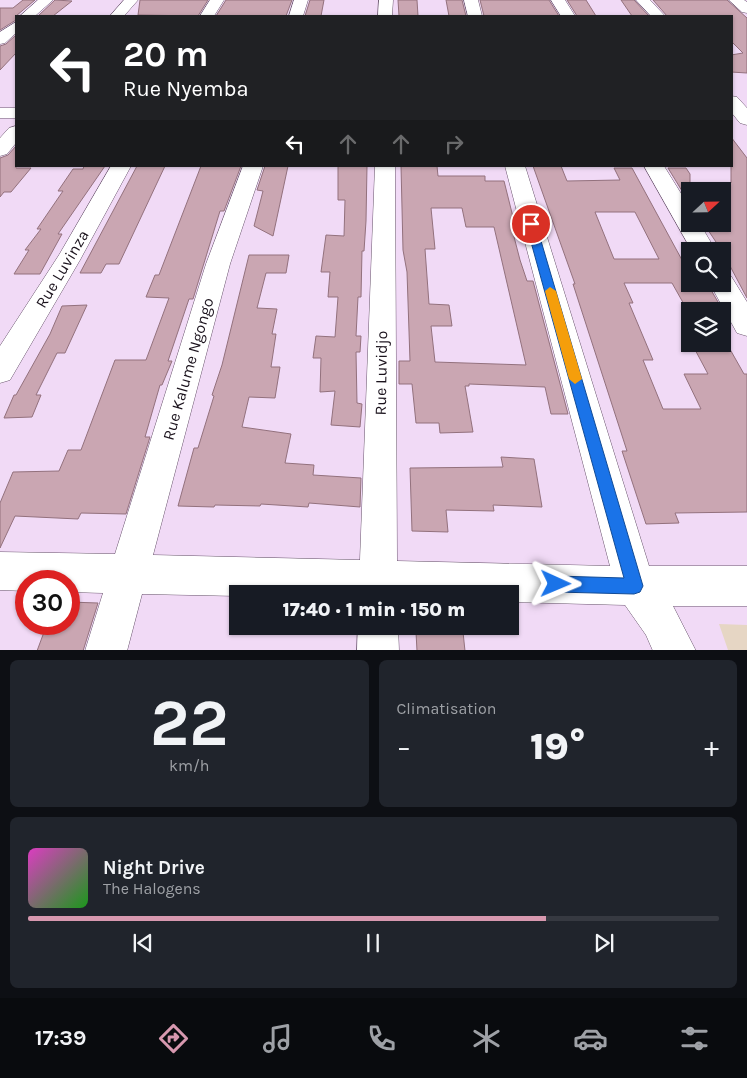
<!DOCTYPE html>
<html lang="fr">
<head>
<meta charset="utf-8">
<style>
	:root { --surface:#171b24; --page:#20242c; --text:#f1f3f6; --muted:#9ea1a6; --line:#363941; --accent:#d798af }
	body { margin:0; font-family:Karla,sans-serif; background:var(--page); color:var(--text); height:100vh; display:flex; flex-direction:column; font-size:19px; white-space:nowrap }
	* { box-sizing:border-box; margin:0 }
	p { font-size:16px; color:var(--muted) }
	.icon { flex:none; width:28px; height:28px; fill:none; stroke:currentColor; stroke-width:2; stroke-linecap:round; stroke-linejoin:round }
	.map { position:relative; height:650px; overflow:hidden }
	.side { display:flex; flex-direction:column; gap:10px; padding:10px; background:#0d0f14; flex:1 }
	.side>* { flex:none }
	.hud { position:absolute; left:15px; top:15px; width:718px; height:152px; border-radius:0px; box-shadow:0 1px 4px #0004; background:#202124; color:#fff; overflow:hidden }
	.needle { width:32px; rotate:68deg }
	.fabs { position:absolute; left:681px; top:182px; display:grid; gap:10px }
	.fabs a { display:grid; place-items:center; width:50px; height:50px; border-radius:0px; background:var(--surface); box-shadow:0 1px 4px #0004; font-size:25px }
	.speed { position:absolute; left:15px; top:570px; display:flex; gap:10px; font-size:25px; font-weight:700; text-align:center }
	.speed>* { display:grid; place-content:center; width:65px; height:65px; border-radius:50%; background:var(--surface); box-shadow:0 1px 4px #0004; line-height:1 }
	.speed .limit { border:8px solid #d22; background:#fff; color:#111 }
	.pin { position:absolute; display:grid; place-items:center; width:42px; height:42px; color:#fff; margin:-21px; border:2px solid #fff; border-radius:50%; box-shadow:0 1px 5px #0007 }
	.me { position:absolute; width:55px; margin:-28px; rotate:91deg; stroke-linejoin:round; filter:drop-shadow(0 0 4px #0008) }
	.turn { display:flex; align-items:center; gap:18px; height:105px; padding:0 25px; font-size:22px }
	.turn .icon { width:65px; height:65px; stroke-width:2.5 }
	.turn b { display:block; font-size:35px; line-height:42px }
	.lanes { display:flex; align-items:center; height:48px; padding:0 25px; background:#0003; justify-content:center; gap:25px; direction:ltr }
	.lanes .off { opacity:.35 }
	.big { font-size:38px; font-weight:800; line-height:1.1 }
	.side .tile { flex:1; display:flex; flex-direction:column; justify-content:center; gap:8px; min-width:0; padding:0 18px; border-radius:8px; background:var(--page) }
	.side .dial { align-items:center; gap:0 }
	.dial b { font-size:65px; line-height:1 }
	.song { display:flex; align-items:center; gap:15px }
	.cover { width:60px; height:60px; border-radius:8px; background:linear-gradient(135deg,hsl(310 70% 55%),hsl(120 70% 35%)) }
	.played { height:5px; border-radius:2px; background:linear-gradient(90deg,var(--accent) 75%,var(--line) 75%) }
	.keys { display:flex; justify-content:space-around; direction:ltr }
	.heat { display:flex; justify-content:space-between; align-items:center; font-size:28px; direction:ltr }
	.side .tiles { flex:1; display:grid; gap:10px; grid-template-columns:1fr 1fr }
	.tile:last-child { grid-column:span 2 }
	.trip { position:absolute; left:229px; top:585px; width:290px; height:50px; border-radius:0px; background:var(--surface); box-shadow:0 1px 4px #0004; font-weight:800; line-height:50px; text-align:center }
	.dock { display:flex; height:80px; justify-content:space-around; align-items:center; background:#090b0e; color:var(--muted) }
	.dock .icon { width:35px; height:35px }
	.dock .current { color:var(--accent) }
	.dock b { font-size:22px; color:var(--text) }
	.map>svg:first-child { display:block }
	.education { fill:#e6d6c4 }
	.building { fill:#caa6b2; stroke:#93717d; fill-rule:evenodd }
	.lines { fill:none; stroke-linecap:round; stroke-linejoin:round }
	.minor-casing { stroke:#68546c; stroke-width:1 }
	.minor { fill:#fff; fill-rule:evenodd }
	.route { fill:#1a73e8; stroke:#114b97 }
	.slow { fill:#f59e0b }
	.labels { text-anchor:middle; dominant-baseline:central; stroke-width:4; stroke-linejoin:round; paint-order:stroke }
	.street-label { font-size:16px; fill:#1b131d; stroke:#fff }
</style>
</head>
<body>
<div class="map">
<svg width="747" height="651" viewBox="0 0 747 651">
	<rect width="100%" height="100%" fill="#f1daf6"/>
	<!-- education -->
	<path class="education" d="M719 624 747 625V650H728Z"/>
	<!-- building -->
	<path class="building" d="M23 0H35L16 16V20L0 30V8H13Z
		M55 0 72 1 53 16H38Z
		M140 0H208L198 16 138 15Z
		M226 0H292L286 16H216Z
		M310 0H324L321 16H305Z
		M398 0H417L418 16H399Z
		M446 0H462L466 16H449Z
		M480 0H549L559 16H484Z
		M567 0H586L596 16H577Z
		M621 0H634L649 16H632Z
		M653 0H727L747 18V73L731 72V55L743 53 731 41V16H667Z
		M16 35V53L0 70V46L6 44Z
		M731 137 747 158V298L722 251 704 224H722V183H731Z
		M16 146V168H31L11 192H4L0 197V158L8 155Z
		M84 166H105L58 234H62L40 274H14L29 250H25L41 229H37L63 191H58L73 169H83Z
		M137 166H165L119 264H106L101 273H80Z
		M201 166H241L224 211H220L193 299H189L168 361H172L162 385H160L145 437H150L126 514 81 513 78 519 15 516 0 548V503L13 472 59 471 68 450H81L115 360H146L169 298 146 297 155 275H159Z
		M265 166H288L273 236 254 226 263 191 257 190Z
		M338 166H367L366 221 364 251H362L361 297H358L356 336H361L360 352H356L357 403 362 404 360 427 331 425 335 391 320 392 321 358H313L316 336 335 337 338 297H328L330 272H321L326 235 344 236 345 200H338Z
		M401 166H437L438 176H485V181H504L516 229H512L520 260 527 281H533L568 414H551L545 387 469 384V386H465L473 432 440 433 439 423H416L412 384H399V361H410L407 272 403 250ZM431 208H462L466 227H494L526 365 435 362 431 326H452L449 305 429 304 425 249H435Z
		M533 166H561L567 181 620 180 614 168H632L682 260H690V285H708L721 307 690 308V315L672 283H624L633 303H629L653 360H643L663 409H701L684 374H708L692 344H727L744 374H747V512L675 513 679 523 646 524 622 451H627L573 284H575ZM595 212H635L659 259H614Z
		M668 168H686L690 174V204Z
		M249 255H289L286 273H266L257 308 277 309 272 334H276L271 367H280L275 398 249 397 242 427 291 434 285 463 314 465 313 475 361 478 360 507 309 503 308 507 261 504 260 506 215 505 214 507 178 506 194 448H198L214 396 212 395 222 365Z
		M87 305 65 353H57L36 395H41L32 417 4 418 14 395H16L50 334 62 306Z
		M501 457 534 459 542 507 493 505 494 511 446 510 448 532 412 531 410 468 503 467Z
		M69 602 98 603 83 651H37L47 624H69Z
		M416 632H463L465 651H417Z"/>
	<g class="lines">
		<!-- minor casing -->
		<g class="minor-casing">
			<path id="minor" d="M38 0H53L35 16H20Z
				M124 0H138L124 16H110Z
				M210 0H224L214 16H200Z
				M294 0H308L303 16H289Z
				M379 0H393L392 16H378Z
				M464 0H478L482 16H468Z
				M551 0H565L575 16H561Z
				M636 0H650L665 16H651Z
				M729 0H744L747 2V13L742 12Z
				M16 22V33L5 43 0 44V32Z
				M731 96 737 97 747 108V125L740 123 731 112Z
				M0 108H16V118H0Z
				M16 126V143L7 154 0 156V138L9 128Z
				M111 166H131L80 260 10 380 0 383V346L59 255Z
				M243 166H263L230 264 153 555 360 560 375 166H395L397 561 610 566 505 166H525L649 566H747V606H673L696 651H653L646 635 625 605 510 602V594H238V596L142 594 127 651H85L103 593 69 592V581H26V591L0 590V552L115 554 206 264Z
				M644 166H664L690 208V224H700L716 251H692Z
				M722 274 731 276 747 302V336L737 333 710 284H722Z
				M358 626H398L399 651H357Z"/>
		</g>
		<!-- minor -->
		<use href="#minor" class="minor"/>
	</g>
	<!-- route -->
	<path class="route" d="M531 220 536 224 643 586 640 592 634 594 556 592 550 590 547 584 550 578 556 576 624 578 526 224Z"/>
	<!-- slow -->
	<path class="slow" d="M550 287 556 291 582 379 575 384 569 379 545 291Z"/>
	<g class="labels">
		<!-- street labels -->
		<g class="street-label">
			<text transform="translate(62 269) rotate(-59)">Rue Luvinza</text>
			<text transform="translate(188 369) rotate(-74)">Rue Kalume Ngongo</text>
			<text transform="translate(381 373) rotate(-89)">Rue Luvidjo</text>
		</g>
	</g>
</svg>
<div class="fabs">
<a><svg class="needle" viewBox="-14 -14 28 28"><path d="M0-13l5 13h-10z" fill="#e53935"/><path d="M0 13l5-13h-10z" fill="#9ea1a6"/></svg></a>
<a><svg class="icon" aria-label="search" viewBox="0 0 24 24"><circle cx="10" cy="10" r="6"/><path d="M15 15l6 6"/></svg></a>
<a><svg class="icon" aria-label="layers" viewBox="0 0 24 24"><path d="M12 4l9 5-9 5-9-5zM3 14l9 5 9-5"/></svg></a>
</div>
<div class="speed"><div class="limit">30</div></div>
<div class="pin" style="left:531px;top:224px;background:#d93025"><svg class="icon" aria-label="arrive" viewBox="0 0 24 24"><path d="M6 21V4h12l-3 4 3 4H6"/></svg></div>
<svg class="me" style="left:556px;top:584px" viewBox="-20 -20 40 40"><path d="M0-17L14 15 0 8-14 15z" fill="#1a73e8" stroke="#fff" stroke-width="4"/></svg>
<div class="trip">17:40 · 1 min · 150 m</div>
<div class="hud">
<div class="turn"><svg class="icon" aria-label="left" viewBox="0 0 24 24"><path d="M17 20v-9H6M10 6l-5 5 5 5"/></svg><div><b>20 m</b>Rue Nyemba</div></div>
<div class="lanes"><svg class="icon" aria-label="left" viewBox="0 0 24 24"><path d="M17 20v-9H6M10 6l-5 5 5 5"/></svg><svg class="icon off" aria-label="ahead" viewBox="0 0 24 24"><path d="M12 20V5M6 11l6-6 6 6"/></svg><svg class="icon off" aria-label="ahead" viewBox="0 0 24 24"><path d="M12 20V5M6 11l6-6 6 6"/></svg><svg class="icon off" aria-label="right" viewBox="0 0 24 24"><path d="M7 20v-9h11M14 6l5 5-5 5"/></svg></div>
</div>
</div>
<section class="side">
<div class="tiles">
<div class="tile dial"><b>22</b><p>km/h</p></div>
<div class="tile"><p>Climatisation</p>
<div class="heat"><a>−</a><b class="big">19°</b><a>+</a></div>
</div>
<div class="tile">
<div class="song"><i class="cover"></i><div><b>Night Drive</b><p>The Halogens</p></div></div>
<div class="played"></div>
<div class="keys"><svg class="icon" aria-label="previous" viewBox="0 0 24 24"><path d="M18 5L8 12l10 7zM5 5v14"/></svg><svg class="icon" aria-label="pause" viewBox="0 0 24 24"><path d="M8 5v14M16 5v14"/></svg><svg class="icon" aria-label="next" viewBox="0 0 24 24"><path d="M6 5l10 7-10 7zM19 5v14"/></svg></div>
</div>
</div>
</section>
<nav class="dock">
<b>17:39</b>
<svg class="icon current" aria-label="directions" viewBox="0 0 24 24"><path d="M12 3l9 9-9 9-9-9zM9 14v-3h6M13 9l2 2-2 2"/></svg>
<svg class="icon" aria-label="music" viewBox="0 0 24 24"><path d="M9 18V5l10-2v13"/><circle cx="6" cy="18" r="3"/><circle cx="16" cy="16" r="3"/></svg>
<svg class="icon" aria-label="phone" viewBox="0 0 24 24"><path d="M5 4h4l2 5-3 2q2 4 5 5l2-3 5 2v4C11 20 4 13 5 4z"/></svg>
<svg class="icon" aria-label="climate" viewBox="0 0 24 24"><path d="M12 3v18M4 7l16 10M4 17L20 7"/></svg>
<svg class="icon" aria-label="car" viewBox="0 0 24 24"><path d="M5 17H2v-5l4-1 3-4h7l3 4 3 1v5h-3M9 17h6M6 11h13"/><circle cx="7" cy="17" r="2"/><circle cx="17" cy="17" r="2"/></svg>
<svg class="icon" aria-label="filters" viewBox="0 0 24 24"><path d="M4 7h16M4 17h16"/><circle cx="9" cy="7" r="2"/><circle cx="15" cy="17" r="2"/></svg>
</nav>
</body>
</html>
